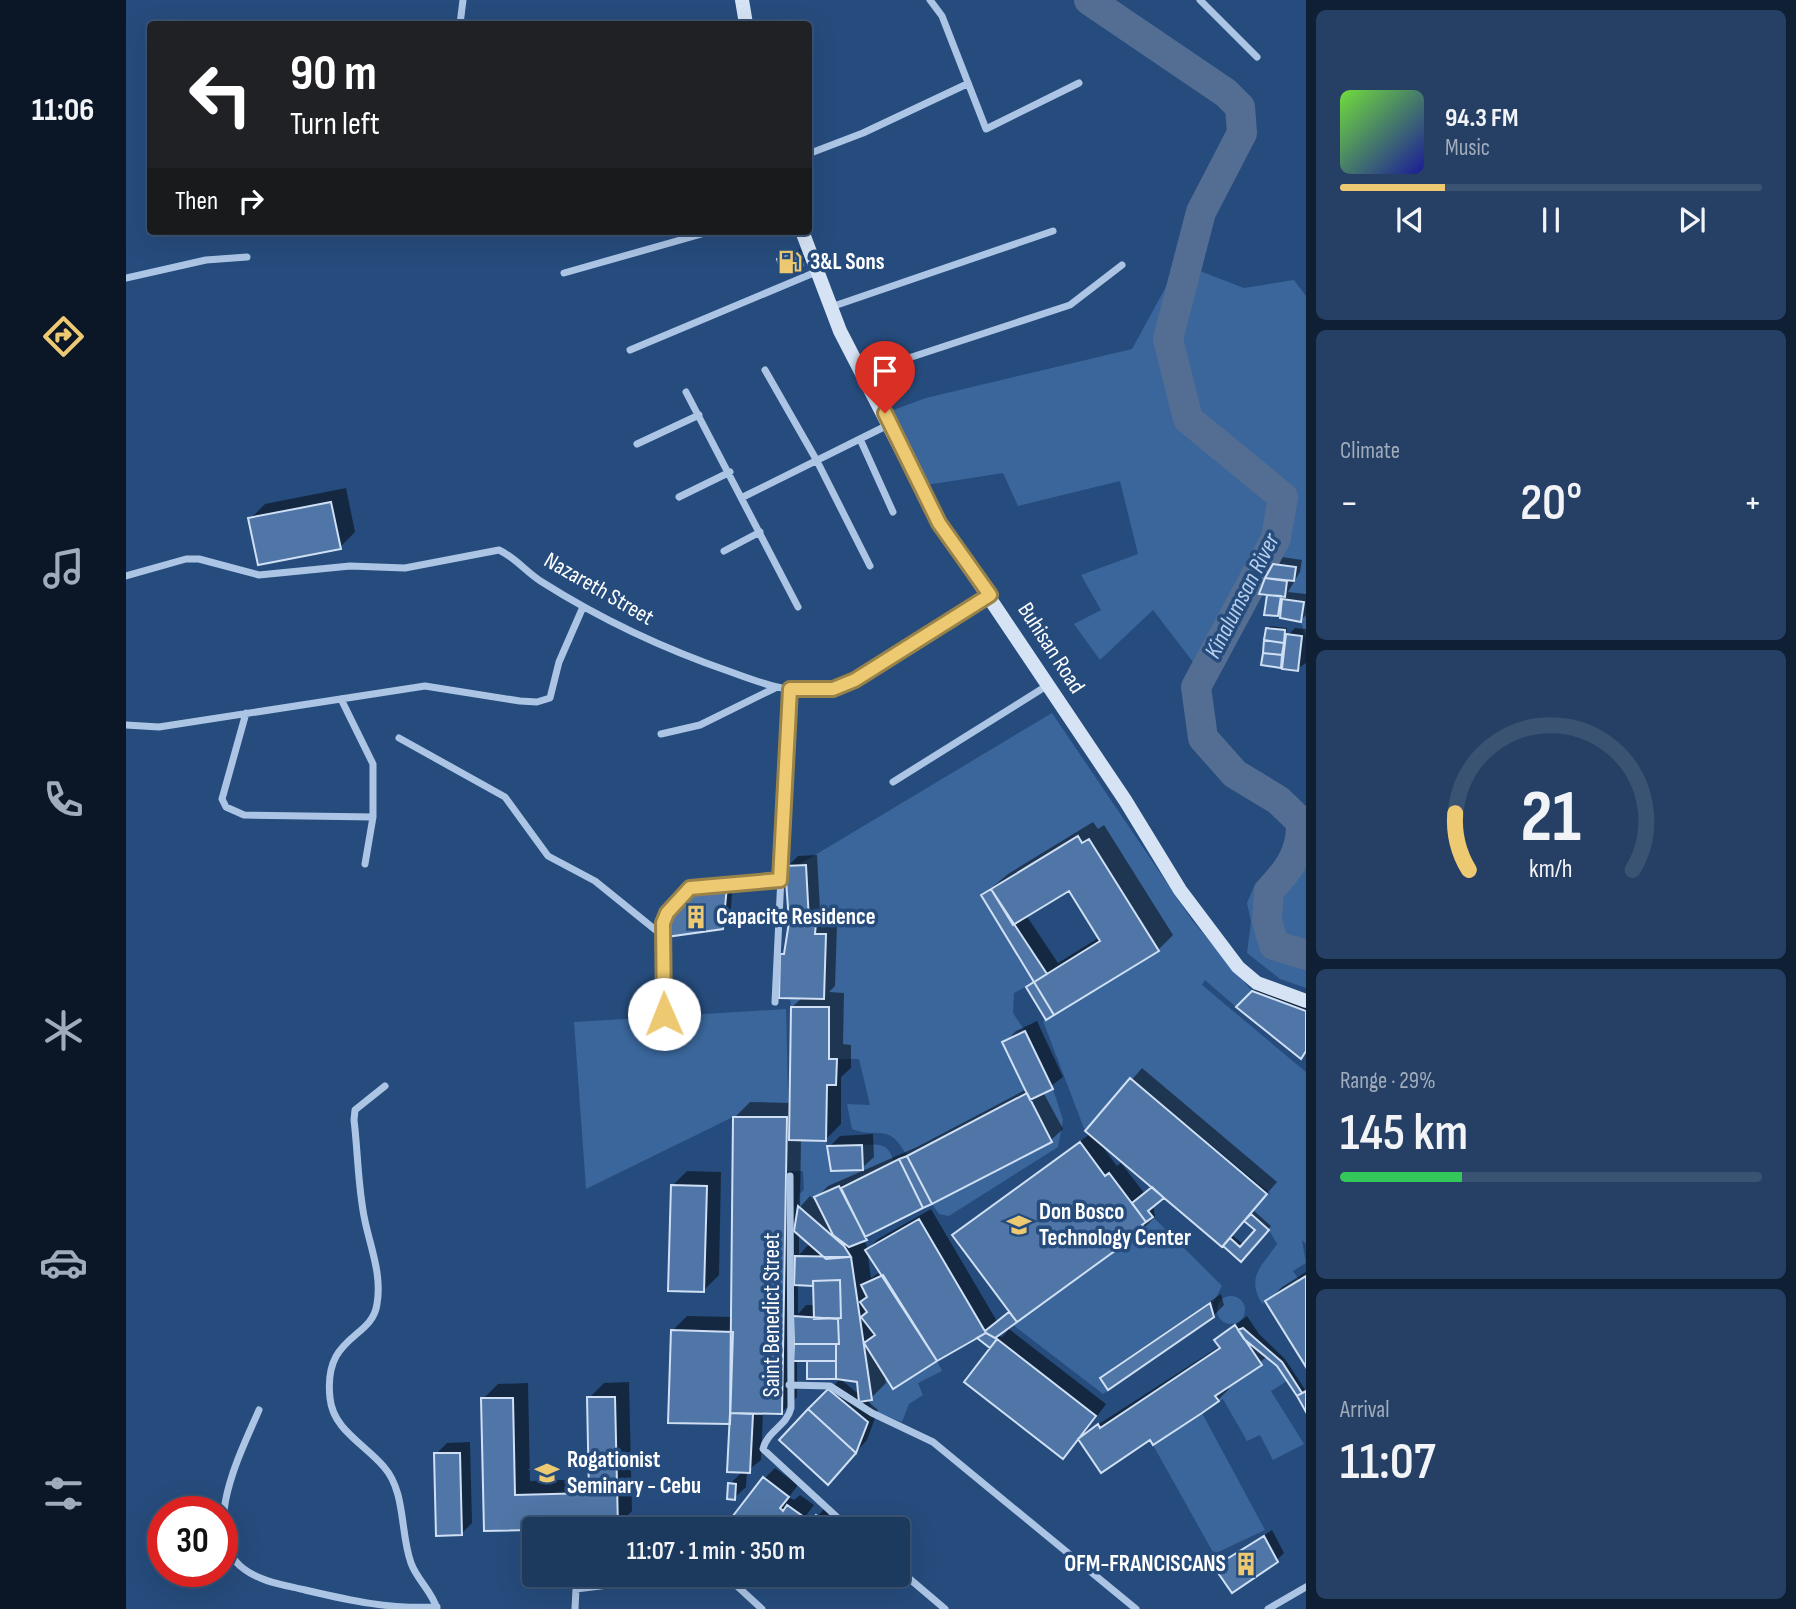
<!DOCTYPE html>
<html lang="en">
<head>
<meta charset="utf-8">
<style>
	:root { --surface:#1c395e; --page:#254064; --text:#f1f3f6; --muted:#a0acbc; --line:#3a5373; --accent:#edca71 }
	body { margin:0; font-family:"Sofia Sans Condensed",sans-serif; background:var(--page); color:var(--text); height:100vh; display:flex; flex-direction:column; font-size:26px; white-space:nowrap }
	* { box-sizing:border-box; margin:0 }
	p { font-size:23px; color:var(--muted) }
	.icon { flex:none; width:38px; height:38px; fill:none; stroke:currentColor; stroke-width:2; stroke-linecap:round; stroke-linejoin:round }
	.map { position:relative; flex:1; overflow:hidden }
	.drawer { display:flex; flex-direction:column; gap:10px; padding:10px; background:#0f1f34; width:490px }
	.drawer>* { flex:none }
	.hud { position:absolute; left:21px; top:21px; width:665px; height:214px; border-radius:7px; box-shadow:0 7px 28px #0002,0 0 0 2px var(--line); background:#202124; color:#fff; overflow:hidden }
	.speed { position:absolute; left:21px; top:1496px; display:flex; gap:14px; font-size:35px; font-weight:700; text-align:center }
	.speed>* { display:grid; place-content:center; width:91px; height:91px; border-radius:50%; background:var(--surface); box-shadow:0 7px 28px #0002,0 0 0 2px var(--line); line-height:1 }
	.speed .limit { border:10px solid #d22; background:#fff; color:#111 }
	.pin { position:absolute; display:grid; place-items:center; width:60px; height:60px; color:#fff; margin:-72px -30px; border-radius:50% 50% 50% 0; rotate:-45deg; box-shadow:0 0 7px #0007 }
	.pin .icon { rotate:45deg }
	.me { position:absolute; width:77px; margin:-38px; rotate:359deg; stroke-linejoin:round; filter:drop-shadow(0 0 5px #0008) }
	.turn { display:flex; align-items:center; gap:24px; height:147px; padding:0 28px; font-size:32px }
	.turn .icon { width:91px; height:91px; stroke-width:2.5 }
	.turn b { display:block; font-size:49px; line-height:60px }
	.then { display:flex; align-items:center; height:66px; padding:0 28px; background:#0003; gap:14px; font-size:26px }
	.big { font-size:52px; font-weight:600; line-height:1.1 }
	.drawer .tile { flex:1; display:flex; flex-direction:column; justify-content:center; gap:10px; min-width:0; padding:0 24px; border-radius:10px; background:var(--page) }
	.drawer .dial { align-items:center; gap:0 }
	.dial svg { height:182px; overflow:visible; fill:none; stroke:var(--line); stroke-width:7; stroke-linecap:round; text-anchor:middle }
	.dial text { fill:var(--text); stroke:none }
	.song { display:flex; align-items:center; gap:21px }
	.cover { width:84px; height:84px; border-radius:10px; background:linear-gradient(135deg,hsl(100 70% 55%),hsl(240 70% 35%)) }
	.played { height:7px; border-radius:4px; background:linear-gradient(90deg,var(--accent) 25%,var(--line) 25%) }
	.keys { display:flex; justify-content:space-around; direction:ltr }
	.heat { display:flex; justify-content:space-between; align-items:center; font-size:38px; direction:ltr }
	.charge { height:10px; border-radius:5px; background:linear-gradient(90deg,#34c759 29%,var(--line) 0) }
	.trip { position:absolute; left:396px; top:1517px; width:388px; height:70px; border-radius:7px; background:var(--surface); box-shadow:0 7px 28px #0002,0 0 0 2px var(--line); font-weight:600; line-height:70px; text-align:center }
	main { display:flex; flex:1; min-height:0 }
	.tabs { display:flex; flex-direction:column; width:126px; justify-content:space-around; align-items:center; background:#0b1726; color:var(--muted) }
	.tabs .icon { width:49px; height:49px }
	.tabs .on { color:var(--accent) }
	.tabs b { font-size:32px; color:var(--text) }
	.map>svg:first-child { display:block }
	.green { fill:#3a669b }
	.shadow { fill:#0007; fill-rule:evenodd }
	.lines { fill:none; stroke-linecap:round; stroke-linejoin:round }
	.river { stroke:#536e92; stroke-width:30 }
	.building { fill:#4f76a6; stroke:#cfdff4; stroke-width:2 }
	.street { stroke:#acc5e5; stroke-width:7 }
	.secondary { stroke:#d5e3f5; stroke-width:14 }
	.route-casing { stroke:#9a8349; stroke-width:18 }
	.route { stroke:#edca71; stroke-width:12 }
	.labels { text-anchor:middle; dominant-baseline:central; stroke-width:7; stroke-linejoin:round; paint-order:stroke }
	.poi-label { font-size:23px; font-weight:bold; fill:#fff; stroke:#264c7d; text-anchor:start }
	.street-label { font-size:23px; fill:#fff; stroke:#264c7d }
	.water-label { font-size:24px; font-style:italic; fill:#b7cfed; stroke:#264c7d }
</style>
</head>
<body>
<main>
<nav class="tabs">
<b>11:06</b>
<svg class="icon on" aria-label="directions" viewBox="0 0 24 24"><path d="M12 3l9 9-9 9-9-9zM9 14v-3h6M13 9l2 2-2 2"/></svg>
<svg class="icon" aria-label="music" viewBox="0 0 24 24"><path d="M9 18V5l10-2v13"/><circle cx="6" cy="18" r="3"/><circle cx="16" cy="16" r="3"/></svg>
<svg class="icon" aria-label="phone" viewBox="0 0 24 24"><path d="M5 4h4l2 5-3 2q2 4 5 5l2-3 5 2v4C11 20 4 13 5 4z"/></svg>
<svg class="icon" aria-label="climate" viewBox="0 0 24 24"><path d="M12 3v18M4 7l16 10M4 17L20 7"/></svg>
<svg class="icon" aria-label="car" viewBox="0 0 24 24"><path d="M5 17H2v-5l4-1 3-4h7l3 4 3 1v5h-3M9 17h6M6 11h13"/><circle cx="7" cy="17" r="2"/><circle cx="17" cy="17" r="2"/></svg>
<svg class="icon" aria-label="filters" viewBox="0 0 24 24"><path d="M4 7h16M4 17h16"/><circle cx="9" cy="7" r="2"/><circle cx="15" cy="17" r="2"/></svg>
</nav>
<div class="map">
<svg width="1180" height="1609" viewBox="0 0 1180 1609">
	<rect width="100%" height="100%" fill="#264c7d"/>
	<!-- green -->
	<path class="green" d="M1053 263 1118 288 1168 280 1180 296V638L1175 622 1178 602 1159 599 1161 581H1168L1170 567 1148 564 1142 573 1138 571 1139 557 1077 675 1027 610 974 660 948 624 975 610 955 575 1012 554 994 481 892 506 877 473 794 486 759 413 800 398 1006 349Z
		M926 713 1066 920 1126 991 1110 1007 1079 980 1076 985 1180 1072V1244L1176 1240 1180 1263 1167 1271 1173 1280 1136 1304C1120 1276 1135 1268 1151 1244L1143 1230 1125 1214 1141 1194H1145L1005 1078 959 1131 917 1021 1032 951 963 839 956 843 951 836 854 894 908 982 888 993 887 1013 899 1031 877 1042 901 1093 781 1156C762 1121 755 1140 726 1129L721 1104 744 1105 733 1059H703V1007H665L664 998 698 999 700 935 689 934 690 924 684 923 680 865 674 864Z
		M1180 836V988L1154 979 1121 953 1125 922 1121 903 1129 884Z
		M660 1009 663 1140 700 1141 705 1171 737 1169 736 1145C755 1144 762 1143 768 1162L689 1197 707 1236 672 1206 673 1194 678 1190 677 1171H660V1117H607L460 1189 448 1022Z
		M927 1089 937 1120 932 1147 823 1216 813 1214 806 1204 926 1142 904 1100Z
		M1027 1217 1096 1286 1087 1303 1088 1317 977 1394 887 1325 1018 1229 1016 1225Z
		M1091 1310a14 14 0 1 1 28 0a14 14 0 1 1-28 0Z
		M1118 1339 1151 1366 1161 1381 1145 1391 1178 1444 1147 1460 1134 1435 1121 1441 1097 1399 1093 1401 1089 1396Z
		M738 1343 767 1389 811 1361 816 1371 792 1383 797 1395 783 1404 776 1422 745 1410Z
		M1076 1413 1139 1530 1088 1554 1027 1445Z"/>
	<!-- shadow -->
	<path class="shadow" d="M674 249 679 260 676 263 653 259Z
		M220 488 229 532 214 547 124 519 139 504Z
		M1156 557 1176 560 1174 572 1162 592 1180 594V615L1175 620 1157 609 1151 615 1145 594 1136 592 1149 565Z
		M1144 626 1161 628 1160 637 1169 628 1180 629V663L1171 669 1159 662 1155 666 1141 629Z
		M967 822 972 829 978 825 1047 935 1032 950 903 987 909 981 857 895 882 874ZM943 888 974 937 932 963 900 915Z
		M691 855 694 909 690 912 700 913V923L711 924 709 986 703 992 718 993 717 1044 725 1045V1068L715 1077V1124L700 1139 675 1138 674 1207 684 1196 694 1205 691 1197 702 1186 791 1147 901 1089 879 1042 890 1031 911 1021 937 1077 917 1092 937 1129 925 1140 729 1243H740L745 1278 756 1271 741 1250 752 1239 805 1209 872 1323 885 1312 829 1235 965 1133 962 1131 1016 1068 1151 1182 1127 1210 1145 1226 1115 1259 1038 1195 1027 1205 1029 1217 1018 1228 870 1335 876 1337 883 1329 980 1404 959 1433 1094 1346 1090 1340 1121 1316 1133 1334 1159 1359 1180 1391V1411L1152 1365 1142 1356 1101 1386 1103 1389 1092 1400 1025 1438H954L937 1456 871 1341 851 1336 758 1372 760 1383 745 1398 739 1399 752 1410 741 1440 713 1471 655 1440 714 1379 734 1395 732 1380 682 1359H671V1397L656 1412H637L635 1460 621 1471 620 1487 608 1498 604 1484 617 1471 605 1423 546 1331 561 1316 608 1317 609 1117 624 1102 665 1103 666 1007 677 997 656 955 660 950 661 934 664 931 661 867 672 856ZM973 1142 1028 1187 1019 1194 995 1163 991 1166ZM1119 1219 1131 1230 1118 1245 1106 1235ZM673 1233 684 1243 673 1255ZM672 1283 689 1285 690 1305H680L672 1314Z
		M607 880 604 920 596 927 574 884Z
		M1138 980 1180 994V1051L1174 1057 1127 992Z
		M747 1134 748 1157 736 1168 703 1147 714 1136Z
		M561 1171 595 1172 593 1275 578 1290 546 1186Z
		M1180 1272V1364L1141 1302 1156 1287Z
		M1095 1294 1098 1305 1087 1316 977 1378 988 1367Z
		M503 1382 506 1511 491 1526 360 1529 357 1399 372 1384 402 1383 404 1481 465 1479 463 1398 478 1383Z
		M344 1442 346 1523 335 1534 310 1454 321 1443Z
		M649 1468 672 1485 663 1497 668 1500 674 1495 688 1505 669 1530H617L638 1479Z
		M698 1509 716 1524 712 1530H680Z
		M735 1516 750 1529V1530H722Z
		M1146 1530 1158 1553 1151 1560 1091 1567Z"/>
	<g class="lines">
		<!-- river -->
		<path class="river" d="M963 0 1100 93 1114 107 1116 133 1075 212 1042 339 1062 419 1157 497 1150 538 1070 687 1077 738 1109 774 1152 800 1175 822C1176 852 1163 870 1143 891L1141 921 1148 945 1180 955"/>
	</g>
	<!-- building -->
	<path class="building" d="M671 251 677 265 656 273 651 259Z
		M205 502 215 549 132 565 122 518Z
		M1147 564 1170 567 1168 581 1139 578Z
		M1139 578 1161 581 1159 597 1133 594Z
		M1141 595 1155 596 1152 616 1138 615Z
		M1156 599 1178 602 1175 622 1154 618Z
		M1140 628 1159 630 1158 643 1138 640Z
		M1160 634 1176 636 1172 671 1156 669Z
		M1138 640 1158 643 1156 655 1137 653Z
		M1137 653 1156 655 1155 668 1135 665Z
		M952 836 956 843 963 839 1033 951 928 1015 908 982 974 941 943 891 887 925 865 889Z
		M680 865 683 921 663 922 659 866Z
		M601 886 597 929 540 937 538 924 565 890Z
		M865 889 921 974 908 982 855 895Z
		M663 922 690 923 689 934H700L698 999 653 998 654 954H658Z
		M908 982 928 1015 920 1020 900 987Z
		M1126 991 1180 1011V1051L1175 1059 1110 1007Z
		M665 1007H703V1059H711L710 1085H701L700 1141 663 1140Z
		M899 1031 927 1089 904 1100 876 1042Z
		M1004 1078 1141 1194 1096 1247 959 1131Z
		M901 1093 926 1142 806 1204 781 1156Z
		M607 1117H661L656 1414 604 1413Z
		M954 1142 979 1176 983 1173 1020 1222 1016 1225 1019 1229 891 1322 826 1235Z
		M736 1145 737 1170 705 1171 701 1146Z
		M781 1156 806 1204 797 1208 773 1159Z
		M773 1159 797 1208 739 1237 715 1188Z
		M545 1185 581 1186 578 1292 542 1291Z
		M713 1186 741 1240 723 1247 707 1235 688 1197Z
		M1026 1187 1038 1198 1022 1211 1027 1217 1020 1222 1006 1203Z
		M672 1206 718 1246 725 1257 700 1259 668 1231Z
		M1125 1214 1143 1230 1115 1262 1097 1246 1104 1238 1114 1247 1129 1230 1118 1221Z
		M793 1219 860 1333 811 1361 739 1250Z
		M669 1256 725 1257 746 1400 733 1402 731 1382 710 1379V1344H713L712 1319 715 1318 714 1280 687 1281V1286L668 1285Z
		M757 1275 811 1361 767 1389 738 1343 749 1335 735 1317 741 1312 734 1302 741 1297 735 1285Z
		M1180 1276V1367L1139 1301Z
		M714 1280 715 1318 688 1319 687 1281Z
		M1084 1303 1088 1317 982 1390 974 1378Z
		M883 1312 891 1322 869 1338 860 1333 859 1331Z
		M667 1316 712 1319 713 1344H668Z
		M1109 1325 1136 1365 1089 1396 1093 1401 1076 1413 1027 1445 1024 1440 975 1473 952 1439 972 1424 974 1428 1094 1348 1088 1340Z
		M1117 1328 1156 1362 1176 1393 1171 1396 1151 1366 1118 1339 1112 1330Z
		M545 1330 607 1332 604 1424 542 1423Z
		M860 1333 871 1339 864 1348 851 1338Z
		M871 1339 970 1416 937 1459 838 1382Z
		M668 1344H710V1361H667Z
		M681 1361H710V1379H681Z
		M702 1389 742 1422 730 1453 682 1409Z
		M1180 1391V1412L1171 1396Z
		M461 1397H489L492 1528 358 1531 355 1398H387L389 1495 463 1493Z
		M682 1409 730 1453 702 1485 653 1440Z
		M604 1413 627 1414 624 1473 601 1472Z
		M308 1453H334L336 1535 310 1536Z
		M637 1477 663 1497 654 1508 657 1511 661 1505 678 1517 668 1530H614L603 1521Z
		M602 1483 610 1484 609 1500 601 1499Z
		M690 1515 708 1530H678Z
		M1138 1536 1152 1562 1106 1593 1088 1567Z"/>
	<g class="lines">
		<!-- street -->
		<path class="street" d="M804 0 816 16 860 129 953 83
			M1074 0 1131 57
			M334 24 337 0
			M682 154 737 133 841 84
			M438 273 586 231
			M0 278 80 260 121 257
			M705 307 927 231
			M504 350 690 272
			M639 370 691 461 744 566
			M737 373 944 305 996 265
			M560 392 672 607
			M734 439 767 512
			M511 444 573 415
			M553 497 604 472
			M617 497 764 424
			M598 551 634 532
			M0 576 60 559H73L133 575 224 566 279 568 373 550C390 558 400 572 416 582 476 620 538 649 605 672 632 682 659 692 688 691 703 691 716 686 729 680L863 595
			M215 699 247 764V817L239 864
			M120 713 96 799 100 807 118 815 247 817
			M0 725 33 727 299 686 394 701 411 702 424 698 433 662 457 607
			M535 734 574 725 649 688
			M273 738 379 797 422 856 469 881 537 936
			M767 782 922 685
			M649 1002 664 689
			M538 1014 537 923 541 913 564 888 654 880
			M259 1086 229 1110 228 1120C232 1153 232 1189 239 1221 245 1249 256 1275 251 1304 246 1340 197 1334 204 1398 207 1430 239 1444 258 1467 280 1492 274 1533 285 1563 291 1580 306 1591 311 1609
			M664 1176 665 1408C661 1426 641 1431 637 1449L725 1530
			M663 1385 704 1386 746 1413 807 1442 1010 1609
			M133 1410C116 1450 71 1535 118 1569 135 1582 159 1585 179 1590 226 1601 262 1609 311 1607
			M772 1569 819 1609
			M599 1575 636 1609
			M449 1609 450 1589 563 1575
			M1142 1609 1180 1587"/>
		<!-- secondary -->
		<path class="secondary" d="M616 0 620 24
			M676 231 714 331 813 523 999 800 1054 890 1112 967 1131 983 1180 1001"/>
	</g>
	<g class="lines">
		<!-- route casing -->
		<g class="route-casing">
			<path id="route" d="M538 1014 537 923 541 913 564 888 654 880 664 689H707L729 680 864 595 813 523 759 413"/>
		</g>
		<!-- route -->
		<use href="#route" class="route"/>
	</g>
	<!-- icons -->
	<defs>
		<g id="fuel-bare" transform="scale(1.89)"><path d="M-5.5-6h7V0h2V4h1.3V-2.5L3-4.5l.8-.8L6-3V5H2.5V1h-1V6h-7ZM-4.2-4.7v3.2H.2V-4.7Z" fill="#edca71" stroke="#264c7d" stroke-width="2.5" paint-order="stroke"/></g>
		<g id="building-bare" transform="scale(1.89)"><path d="M-4-6H4V6H1V3H-1V6H-4ZM-2.5-4.3h1.7v1.8h-1.7ZM.8-4.3h1.7v1.8H.8ZM-2.5-1h1.7V.8h-1.7ZM.8-1h1.7V.8H.8Z" fill="#edca71" stroke="#264c7d" stroke-width="2.5" paint-order="stroke"/></g>
		<g id="university-bare" transform="scale(1.89)"><path d="M0-5L7-2L0 1L-7-2ZM-4 1L0 2.5L4 1V4Q0 6-4 4Z" fill="#edca71" stroke="#264c7d" stroke-width="2.5" paint-order="stroke"/></g>
	</defs>
	<g fill-rule="evenodd">
		<use href="#fuel-bare" x="664" y="262"/>
		<use href="#building-bare" x="570" y="917"/>
		<use href="#university-bare" x="893" y="1225"/>
		<use href="#university-bare" x="421" y="1473"/>
		<use href="#building-bare" x="1120" y="1564"/>
	</g>
	<g class="labels">
		<!-- poi labels -->
		<g class="poi-label">
			<text x="684" y="262">3&amp;L Sons</text>
			<text x="590" y="917">Capacite Residence</text>
			<text x="913" y="1212">Don Bosco<tspan x="913" dy="26">Technology Center</tspan></text>
			<text x="441" y="1460">Rogationist<tspan x="441" dy="26">Seminary - Cebu</tspan></text>
			<text x="1100" y="1564" text-anchor="end">OFM-FRANCISCANS</text>
		</g>
		<!-- street labels -->
		<g class="street-label">
			<text transform="translate(473 589) rotate(30)">Nazareth Street</text>
			<text transform="translate(925 648) rotate(57)">Buhisan Road</text>
			<text transform="translate(646 1315) rotate(-90)">Saint Benedict Street</text>
		</g>
		<!-- water labels -->
		<g class="water-label">
			<text transform="translate(1116 596) rotate(-63)">Kinalumsan River</text>
		</g>
	</g>
</svg>
<div class="speed"><div class="limit">30</div></div>
<div class="pin" style="left:759px;top:413px;background:#d93025"><svg class="icon" aria-label="arrive" viewBox="0 0 24 24"><path d="M6 21V4h12l-3 4 3 4H6"/></svg></div>
<svg class="me" style="left:538px;top:1014px" viewBox="-20 -20 40 40"><circle r="19" fill="#fff"/><path d="M0-13L10 11 0 6-10 11z" fill="#edca71"/></svg>
<div class="trip">11:07 · 1 min · 350 m</div>
<div class="hud">
<div class="turn"><svg class="icon" aria-label="left" viewBox="0 0 24 24"><path d="M17 20v-9H6M10 6l-5 5 5 5"/></svg><div><b>90 m</b>Turn left</div></div>
<div class="then">Then<svg class="icon" aria-label="right" viewBox="0 0 24 24"><path d="M7 20v-9h11M14 6l5 5-5 5"/></svg></div>
</div>
</div>
<section class="drawer">
<div class="tile">
<div class="song"><i class="cover"></i><div><b>94.3 FM</b><p>Music</p></div></div>
<div class="played"></div>
<div class="keys"><svg class="icon" aria-label="previous" viewBox="0 0 24 24"><path d="M18 5L8 12l10 7zM5 5v14"/></svg><svg class="icon" aria-label="pause" viewBox="0 0 24 24"><path d="M8 5v14M16 5v14"/></svg><svg class="icon" aria-label="next" viewBox="0 0 24 24"><path d="M6 5l10 7-10 7zM19 5v14"/></svg></div>
</div>
<div class="tile"><p>Climate</p>
<div class="heat"><a>−</a><b class="big">20°</b><a>+</a></div>
</div>
<div class="tile dial"><svg viewBox="0 0 100 80">
<path d="M14 69A42 42 0 1 1 86 69"/>
<path d="M14 69A42 42 0 0 1 8 44" stroke="#edca71"/>
<text x="50" y="56" font-size="32" font-weight="700">21</text>
<text x="50" y="72" font-size="11">km/h</text>
</svg></div>
<div class="tile"><p>Range · 29%</p><b class="big">145 km</b><div class="charge"></div></div>
<div class="tile"><p>Arrival</p><b class="big">11:07</b></div>
</section>
</main>
</body>
</html>
